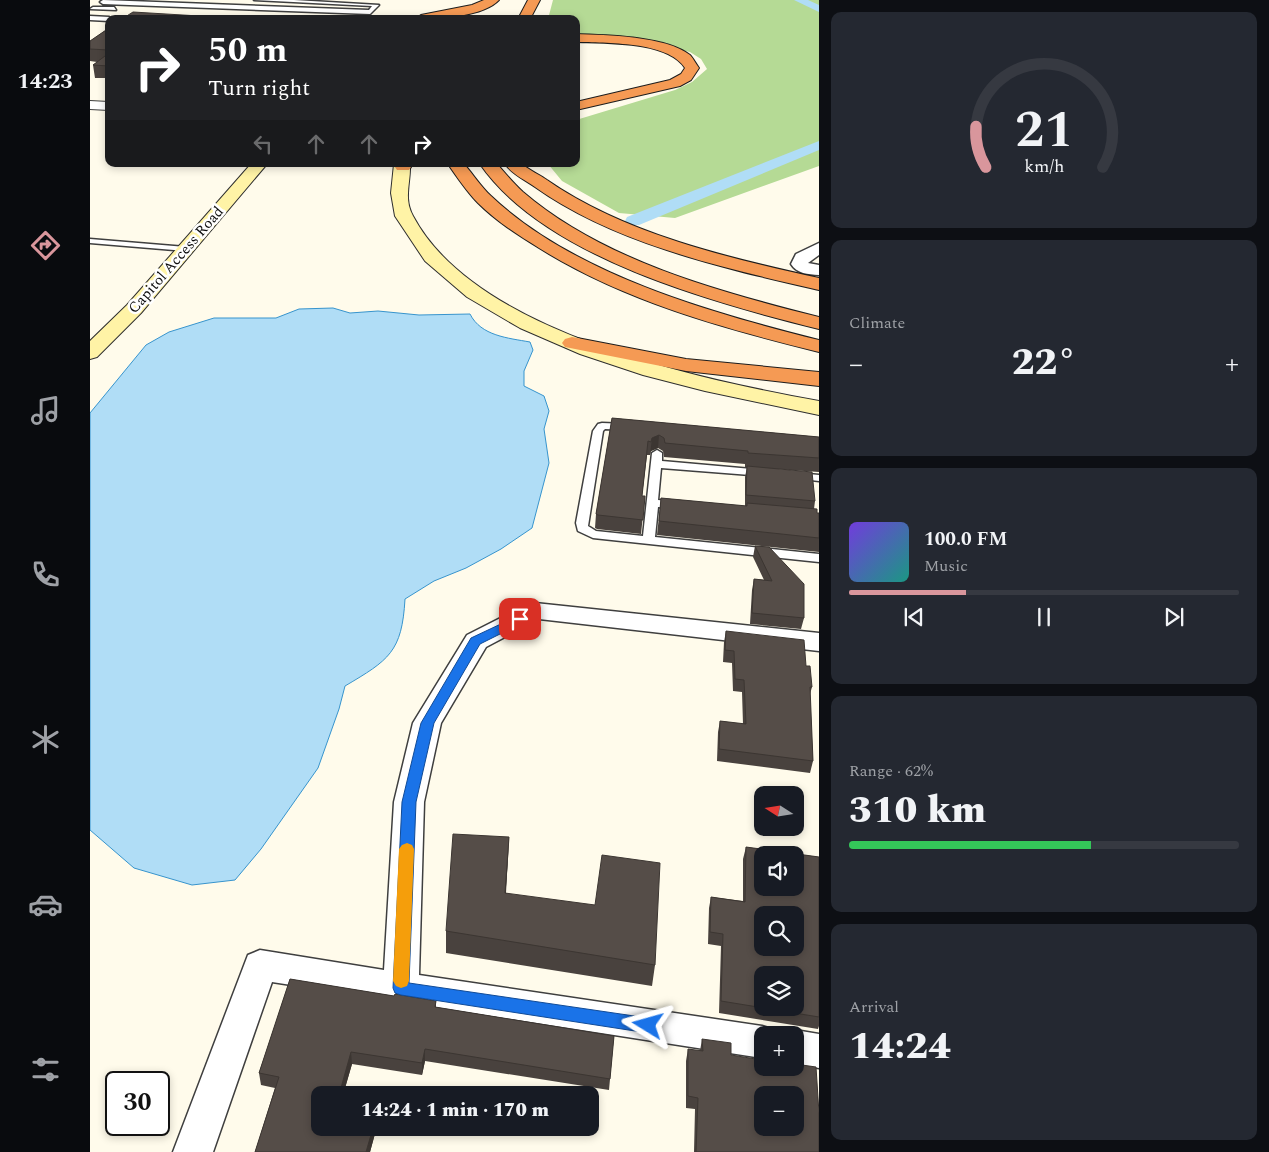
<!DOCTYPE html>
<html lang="en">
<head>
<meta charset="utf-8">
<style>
	:root { --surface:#171b24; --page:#242831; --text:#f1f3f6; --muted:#9ea1a6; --line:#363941; --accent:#d9969c }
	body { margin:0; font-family:Spectral,serif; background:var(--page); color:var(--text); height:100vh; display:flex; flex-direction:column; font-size:19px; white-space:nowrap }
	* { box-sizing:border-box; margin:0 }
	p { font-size:16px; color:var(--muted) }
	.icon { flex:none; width:28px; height:28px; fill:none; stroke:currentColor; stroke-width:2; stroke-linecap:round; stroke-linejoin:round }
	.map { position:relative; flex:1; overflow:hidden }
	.side { display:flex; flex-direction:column; gap:12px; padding:12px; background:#0d0f14; width:450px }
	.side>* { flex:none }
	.banner { position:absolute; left:15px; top:15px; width:475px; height:152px; border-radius:10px; box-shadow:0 2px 8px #0003; background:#202124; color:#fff; overflow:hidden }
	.needle { width:32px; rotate:282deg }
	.tools { position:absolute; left:664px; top:786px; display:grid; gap:10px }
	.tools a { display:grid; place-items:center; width:50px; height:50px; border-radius:10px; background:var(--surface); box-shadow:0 2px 8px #0003; font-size:25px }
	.speed { position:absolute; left:15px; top:1071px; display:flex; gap:10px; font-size:25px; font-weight:700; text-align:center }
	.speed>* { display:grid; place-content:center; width:65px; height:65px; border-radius:50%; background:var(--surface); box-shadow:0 2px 8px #0003; line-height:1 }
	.speed .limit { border:2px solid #111; border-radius:8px; background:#fff; color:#111 }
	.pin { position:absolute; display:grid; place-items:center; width:42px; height:42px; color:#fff; margin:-21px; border-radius:10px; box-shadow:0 2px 8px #0006 }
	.me { position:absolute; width:55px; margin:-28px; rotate:278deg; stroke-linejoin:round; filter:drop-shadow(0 0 4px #0008) }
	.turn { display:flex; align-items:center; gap:18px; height:105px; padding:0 20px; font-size:22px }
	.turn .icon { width:65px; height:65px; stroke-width:2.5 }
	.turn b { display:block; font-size:35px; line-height:42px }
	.lanes { display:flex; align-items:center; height:48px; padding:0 20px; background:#0003; justify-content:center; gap:25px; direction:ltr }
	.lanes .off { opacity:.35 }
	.big { font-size:38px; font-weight:800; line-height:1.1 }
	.side .widget { flex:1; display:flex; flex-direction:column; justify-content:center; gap:8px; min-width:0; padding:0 18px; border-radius:10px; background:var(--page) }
	.side .dial { align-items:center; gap:0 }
	.dial svg { height:130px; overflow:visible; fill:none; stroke:var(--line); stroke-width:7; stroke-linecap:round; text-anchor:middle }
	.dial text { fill:var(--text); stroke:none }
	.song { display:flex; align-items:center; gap:15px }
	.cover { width:60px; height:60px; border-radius:8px; background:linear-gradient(135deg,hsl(260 70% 55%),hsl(170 70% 35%)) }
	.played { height:5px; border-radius:2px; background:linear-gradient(90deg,var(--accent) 30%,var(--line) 30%) }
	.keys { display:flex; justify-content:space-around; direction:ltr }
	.heat { display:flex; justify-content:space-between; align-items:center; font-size:28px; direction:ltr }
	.charge { height:8px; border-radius:4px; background:linear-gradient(90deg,#34c759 62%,var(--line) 0) }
	.trip { position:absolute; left:221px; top:1086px; width:288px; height:50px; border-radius:10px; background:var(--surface); box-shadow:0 2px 8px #0003; font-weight:800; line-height:50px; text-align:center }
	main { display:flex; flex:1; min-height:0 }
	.menu { display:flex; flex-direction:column; width:90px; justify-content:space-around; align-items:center; background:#090b0e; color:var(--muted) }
	.menu .icon { width:35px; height:35px }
	.menu .selected { color:var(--accent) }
	.menu b { font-size:22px; color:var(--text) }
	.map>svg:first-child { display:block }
	.forest { fill:#b5da95 }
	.water { fill:#b0ddf6; stroke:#3794cd }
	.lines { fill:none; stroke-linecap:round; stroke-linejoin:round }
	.canal { fill:#b0ddf6; fill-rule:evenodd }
	.service-casing { stroke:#3f3f3f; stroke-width:3 }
	.minor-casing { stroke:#3f3f3f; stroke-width:3 }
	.tertiary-casing { stroke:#3f3f3f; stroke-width:2 }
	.secondary-casing { stroke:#2e2e2e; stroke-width:2 }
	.motorway-casing { stroke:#1d1d1d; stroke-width:2 }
	.service { fill:#fff; fill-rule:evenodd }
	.minor { fill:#fff; fill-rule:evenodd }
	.tertiary { fill:#fff; fill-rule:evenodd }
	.secondary { fill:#fff3a6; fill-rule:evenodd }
	.motorway { fill:#f59a54; fill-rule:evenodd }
	.wall { fill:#49423e }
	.shaded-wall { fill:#3c3632 }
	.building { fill:#554d48; stroke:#3c3632; fill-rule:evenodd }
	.route { fill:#1a73e8; stroke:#114b97 }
	.slow { fill:#f59e0b }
	.labels { text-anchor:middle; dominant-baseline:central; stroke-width:5; stroke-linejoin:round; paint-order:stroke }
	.far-street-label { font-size:15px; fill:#0c0c0c; stroke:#fff }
</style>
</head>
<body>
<main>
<nav class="menu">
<b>14:23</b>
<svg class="icon selected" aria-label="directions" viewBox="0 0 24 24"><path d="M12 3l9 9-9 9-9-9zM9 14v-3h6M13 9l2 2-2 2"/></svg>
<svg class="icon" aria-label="music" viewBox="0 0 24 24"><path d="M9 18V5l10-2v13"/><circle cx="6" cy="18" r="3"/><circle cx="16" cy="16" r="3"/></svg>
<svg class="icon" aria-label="phone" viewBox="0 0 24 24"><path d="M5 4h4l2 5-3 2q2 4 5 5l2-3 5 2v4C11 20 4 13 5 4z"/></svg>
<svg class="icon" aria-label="climate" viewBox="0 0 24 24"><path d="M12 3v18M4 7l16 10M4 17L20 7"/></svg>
<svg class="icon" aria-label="car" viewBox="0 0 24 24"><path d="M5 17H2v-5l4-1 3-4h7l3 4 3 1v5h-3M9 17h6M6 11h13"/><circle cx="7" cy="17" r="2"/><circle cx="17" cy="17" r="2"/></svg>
<svg class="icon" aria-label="filters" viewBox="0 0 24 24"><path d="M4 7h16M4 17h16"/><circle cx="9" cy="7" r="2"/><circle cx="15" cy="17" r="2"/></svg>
</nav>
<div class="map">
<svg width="729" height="1152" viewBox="0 0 729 1152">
	<rect width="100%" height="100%" fill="#fffbeb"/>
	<!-- forest -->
	<path class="forest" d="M463 0H729V166L585 218 529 213 472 181 458 164H486V120L585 90 602 82 617 69 611 59 600 52 534 37 486 34V19H458Z"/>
	<!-- water -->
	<path class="water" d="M243 308 260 313 288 311 329 315 380 314C391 336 418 338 440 342L443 350 434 371V386L454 396 459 411 454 429 459 463 442 528 411 549 376 568 344 581 315 599C312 652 299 660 255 686L249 709 228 768 171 849 145 880 102 885 44 868 0 830V413L56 345 79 332 124 318H186L209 309Z"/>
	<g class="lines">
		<!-- canal -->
		<path class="canal" d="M704 0H718L729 5V12Z
			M729 141V150L549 225H537L535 221 537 217Z"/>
		<!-- service casing -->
		<g class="service-casing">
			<path id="service" d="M13 0 279 10 282 6 164 0H204L289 5 280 14 13 4 10 2Z
				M24 7 26 10 0 9 3 7Z
				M0 16 19 17 22 19H19V21L0 20Z
				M0 239 96 247 100 249 96 251 0 243Z
				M512 423 537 424 542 427 537 430 515 429 513 431 498 526 506 531 553 536 562 453 567 450 572 453V461L673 470 679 473 673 476 571 468 568 500 588 502 594 505 588 508 568 507 565 537 729 554V562L503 538 488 531 486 523 503 431 508 424Z
				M708 473 729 475V481L704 478 702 476 704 474Z"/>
		</g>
		<!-- minor casing -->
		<g class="minor-casing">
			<path id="minor" d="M729 243V255L718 263 729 265V275C718 274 707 274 701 264L706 254Z
				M445 603 729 633V651L449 619 396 647 351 723 334 802 329 975 672 1026 685 1030 687 1035H672V1058L182 982 123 1152H83L158 955 170 950 294 970 304 802 323 723 377 635 436 605Z
				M705 1030 729 1034V1068L705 1064V1035H693Z"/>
		</g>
		<!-- tertiary casing -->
		<g class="tertiary-casing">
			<path id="tertiary" d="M0 101 19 102V110L0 109Z"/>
		</g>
		<!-- secondary casing -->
		<g class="secondary-casing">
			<path id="secondary" d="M161 164H177L51 313 7 357 0 359V341L37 305Z
				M304 164H320C321 182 313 198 323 216 385 333 608 379 729 401V415L615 391 553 375 490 354 430 328 377 297 335 261 305 216 301 193Z"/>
		</g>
		<!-- motorway casing -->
		<g class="motorway-casing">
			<path id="motorway" d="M394 0H409C393 17 347 19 325 19L331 15 382 5Z
				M438 0H450L440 19H428Z
				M486 34C516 35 576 36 600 55 603 58 606 64 609 68L601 80 590 86 486 110V102L580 80 591 74 595 68C578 41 515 43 486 42Z
				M307 164H323L319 170H307L305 167Z
				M358 164H374C383 174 391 187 401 196 483 274 621 313 729 340V352C632 328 534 301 449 248 428 235 406 221 388 203 377 192 367 177 358 164Z
				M390 164H407C415 173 423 183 433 192 512 260 629 292 729 317V329C624 303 454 257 390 164Z
				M415 164H432C440 171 449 174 457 180 535 234 638 258 729 278V290C634 268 525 244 445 187 434 179 423 175 415 164Z
				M482 337 596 359 729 372V386L596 371 475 347 472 343 475 339Z"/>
		</g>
		<!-- service -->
		<use href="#service" class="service"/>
		<!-- minor -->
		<use href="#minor" class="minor"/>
		<!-- tertiary -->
		<use href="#tertiary" class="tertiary"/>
		<!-- secondary -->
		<use href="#secondary" class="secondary"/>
		<!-- motorway -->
		<use href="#motorway" class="motorway"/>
	</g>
	<!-- wall -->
	<path class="wall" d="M19 28V78H5L3 65 7 62 0 61V41Z
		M522 418 729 437V472L685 469 725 501 724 509 727 513H729V552L567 535 571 498 655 506V477L657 467H655V464L574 457 573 451 568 448 561 451 560 455H557L552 496H555L551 534 507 529 505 528 506 514Z
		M665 546 714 618 711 629 660 624 662 590 664 579 674 580 663 557Z
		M636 631 716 666 722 687 720 694 723 761 720 773 627 761 628 732 630 721 653 724 652 692 643 691 642 663 633 662 634 642Z
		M419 837 416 893 565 965 562 986 356 953V931Z
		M656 847 729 857V1026L728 1029 629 1013 631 946 618 944 619 908 621 897 653 901V859Z
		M200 979 304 996 305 994 346 1001V1007L524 1036 519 1090 335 1061 332 1075 262 1064 253 1095H230V1128H286V1130L280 1152H165L185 1088 171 1085 169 1073Z
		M612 1039 641 1055 729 1152H604L605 1109 596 1108V1061L598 1049 610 1051Z"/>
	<!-- shaded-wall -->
	<path class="shaded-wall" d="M569 435 568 448 561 451 560 455 562 438Z
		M419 837 418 859 414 915 415 893Z
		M335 1049V1061L332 1075V1063Z
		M261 1052 262 1064 253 1095H249Z
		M283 1128H286V1130L280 1152H276Z"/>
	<!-- building -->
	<path class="building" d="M43 12 109 16 106 19H32Z
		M19 28V50L0 49V41Z
		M19 53V66L3 65Z
		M522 418 729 437V458L658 453V451L575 443 574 438 569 435 562 438 561 442 558 441 552 496H555L553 520 508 515 506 514Z
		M657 466 722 472 725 501 656 495Z
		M571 498 657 506V503L727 509V513H729V538L569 521Z
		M665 546 679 547 714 584V618L662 613 664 579 682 581Z
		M636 631 714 640 716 666H720L722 687H720L723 761 629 749 630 721 656 724 654 680 645 679 644 651 635 650Z
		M363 834 419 837 415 893 505 905 512 855 570 863 565 965 356 931Z
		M656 847 729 857V1017L631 1001 633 934 620 932 621 897 655 902ZM672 855H705V888H672ZM672 915H705V948H672ZM672 975H705V1008H672Z
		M200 979 304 996 305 994 346 1001 345 1007 524 1036 520 1079 335 1049 332 1063 261 1052 249 1095H230V1128H283L276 1152H165L189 1077 169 1073Z
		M612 1039 641 1043V1055L672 1060V1068H705V1064L726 1067 729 1113V1152H606L608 1098 598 1096V1049L613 1051ZM672 1095H705V1128H672Z"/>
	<!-- route -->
	<path class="route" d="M430 615 436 619 434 622 390 644 344 723 326 802 319 983 558 1018 564 1020 567 1025 564 1031 558 1033 311 995 305 993 303 988 312 802 331 723 381 638Z"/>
	<!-- slow -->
	<path class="slow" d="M317 843 322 845 324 849 319 981 317 986 311 988 306 986 303 981 309 849 312 845Z"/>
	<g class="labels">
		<!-- far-street labels -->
		<g class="far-street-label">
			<text transform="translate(86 260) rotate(-49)">Capitol Access Road</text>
		</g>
	</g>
</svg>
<div class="tools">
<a><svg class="needle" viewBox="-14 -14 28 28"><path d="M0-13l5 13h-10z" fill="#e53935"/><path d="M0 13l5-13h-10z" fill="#9ea1a6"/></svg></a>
<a><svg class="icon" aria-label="sound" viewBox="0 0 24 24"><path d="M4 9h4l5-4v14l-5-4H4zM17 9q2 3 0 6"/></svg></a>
<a><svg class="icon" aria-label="search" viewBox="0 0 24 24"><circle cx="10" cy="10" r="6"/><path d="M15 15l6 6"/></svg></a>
<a><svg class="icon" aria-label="layers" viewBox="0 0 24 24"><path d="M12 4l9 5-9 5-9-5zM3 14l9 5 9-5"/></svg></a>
<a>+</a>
<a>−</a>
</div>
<div class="speed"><div class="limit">30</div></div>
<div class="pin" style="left:430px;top:619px;background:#d93025"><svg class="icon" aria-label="arrive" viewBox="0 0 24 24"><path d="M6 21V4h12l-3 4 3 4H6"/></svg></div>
<svg class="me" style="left:558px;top:1025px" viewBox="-20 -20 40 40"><path d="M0-17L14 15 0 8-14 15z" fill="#1a73e8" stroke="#fff" stroke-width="4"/></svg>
<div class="trip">14:24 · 1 min · 170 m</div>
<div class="banner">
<div class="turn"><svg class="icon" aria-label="right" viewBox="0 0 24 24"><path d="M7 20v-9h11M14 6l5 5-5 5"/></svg><div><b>50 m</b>Turn right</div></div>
<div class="lanes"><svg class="icon off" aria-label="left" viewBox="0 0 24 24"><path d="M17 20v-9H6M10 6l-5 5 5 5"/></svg><svg class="icon off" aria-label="ahead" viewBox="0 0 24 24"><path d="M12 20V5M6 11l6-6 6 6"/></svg><svg class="icon off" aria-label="ahead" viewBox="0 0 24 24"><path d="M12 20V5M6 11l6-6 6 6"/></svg><svg class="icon" aria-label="right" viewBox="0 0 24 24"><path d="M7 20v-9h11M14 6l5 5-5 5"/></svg></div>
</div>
</div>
<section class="side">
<div class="widget dial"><svg viewBox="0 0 100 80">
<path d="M14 69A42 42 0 1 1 86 69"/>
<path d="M14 69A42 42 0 0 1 8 44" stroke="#d9969c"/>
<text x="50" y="56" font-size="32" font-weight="700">21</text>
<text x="50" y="72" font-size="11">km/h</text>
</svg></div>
<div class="widget"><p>Climate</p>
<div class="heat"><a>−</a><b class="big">22°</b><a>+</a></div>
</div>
<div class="widget">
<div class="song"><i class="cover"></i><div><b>100.0 FM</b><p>Music</p></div></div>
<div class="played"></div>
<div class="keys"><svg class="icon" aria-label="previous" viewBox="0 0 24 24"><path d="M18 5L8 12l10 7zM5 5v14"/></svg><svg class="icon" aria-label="pause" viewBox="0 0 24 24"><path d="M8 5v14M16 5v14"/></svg><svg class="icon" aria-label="next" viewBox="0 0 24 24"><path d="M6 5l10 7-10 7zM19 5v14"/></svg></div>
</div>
<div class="widget"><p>Range · 62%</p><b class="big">310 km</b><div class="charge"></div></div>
<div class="widget"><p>Arrival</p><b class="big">14:24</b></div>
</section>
</main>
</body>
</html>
